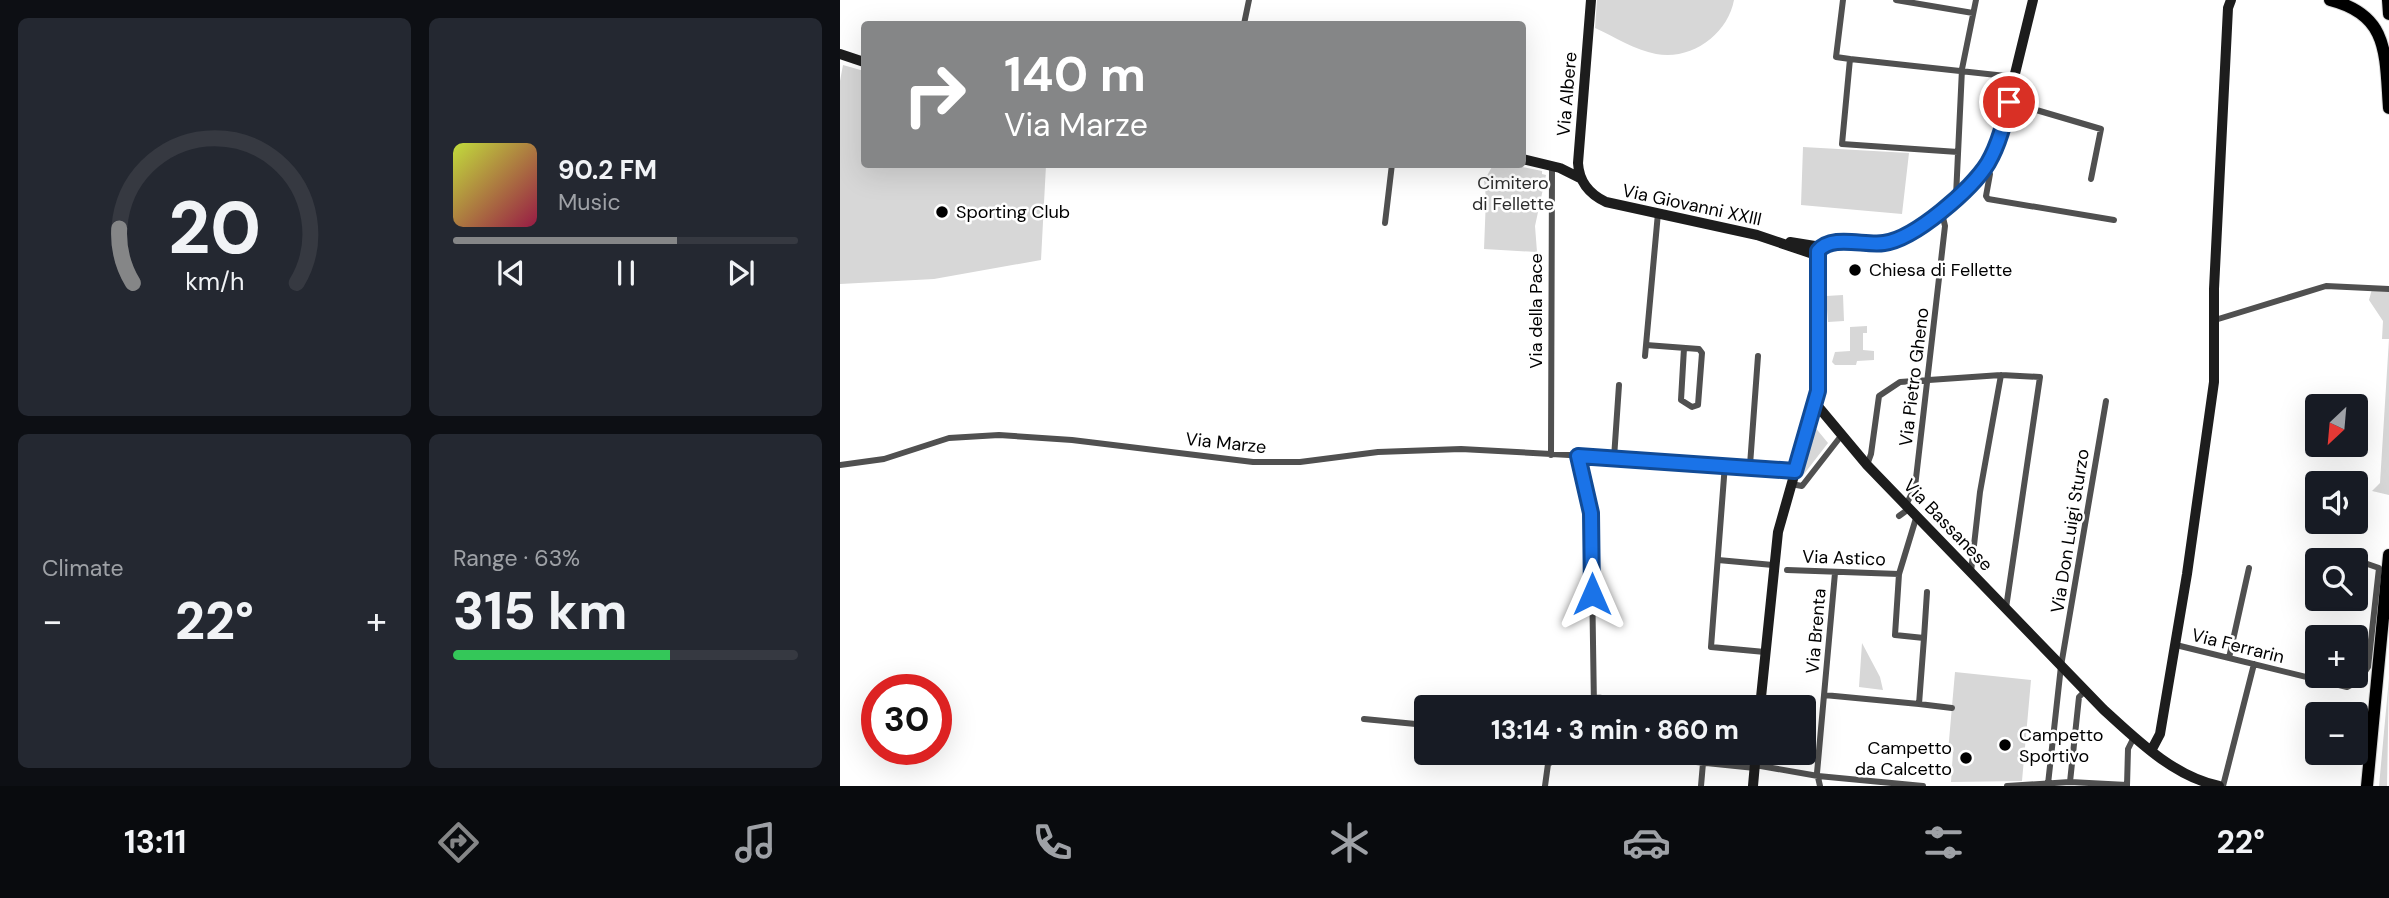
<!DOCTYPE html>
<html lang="en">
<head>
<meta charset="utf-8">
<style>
	:root { --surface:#171b24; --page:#242831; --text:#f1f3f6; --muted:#9ea1a6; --line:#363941; --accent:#858687 }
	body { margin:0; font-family:"DM Sans",sans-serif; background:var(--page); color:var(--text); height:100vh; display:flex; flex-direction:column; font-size:26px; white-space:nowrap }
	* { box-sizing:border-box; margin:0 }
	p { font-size:23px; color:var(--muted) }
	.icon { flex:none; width:38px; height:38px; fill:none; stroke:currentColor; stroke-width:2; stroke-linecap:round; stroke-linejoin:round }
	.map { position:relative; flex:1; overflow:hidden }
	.sheet { display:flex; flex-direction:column; gap:18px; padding:18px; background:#0d0f14; width:840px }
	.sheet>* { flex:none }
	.top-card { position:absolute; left:21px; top:21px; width:665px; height:147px; border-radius:7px; box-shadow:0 7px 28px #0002; background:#858687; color:#fff; overflow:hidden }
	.needle { width:46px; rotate:206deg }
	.fabs { position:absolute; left:1465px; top:394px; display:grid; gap:14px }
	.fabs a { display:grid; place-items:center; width:63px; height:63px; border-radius:7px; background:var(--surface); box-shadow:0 7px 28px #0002; font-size:35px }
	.speed { position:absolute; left:21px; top:674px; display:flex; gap:14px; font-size:35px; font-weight:700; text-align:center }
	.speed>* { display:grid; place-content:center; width:91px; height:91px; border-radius:50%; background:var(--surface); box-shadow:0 7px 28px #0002; line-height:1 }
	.speed .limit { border:10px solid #d22; background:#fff; color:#111 }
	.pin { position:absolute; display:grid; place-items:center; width:60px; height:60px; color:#fff; margin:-30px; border:4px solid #fff; border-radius:50%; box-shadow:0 2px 7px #0007 }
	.me { position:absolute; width:77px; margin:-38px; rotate:0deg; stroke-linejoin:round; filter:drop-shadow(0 0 5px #0008) }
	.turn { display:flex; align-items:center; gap:24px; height:147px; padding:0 28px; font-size:32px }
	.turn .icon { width:91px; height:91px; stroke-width:2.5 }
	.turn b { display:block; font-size:49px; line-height:60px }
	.big { font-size:52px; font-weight:800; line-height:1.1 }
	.sheet .widget { flex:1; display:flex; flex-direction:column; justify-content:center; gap:10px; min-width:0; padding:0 24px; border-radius:10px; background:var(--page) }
	.sheet .dial { align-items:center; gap:0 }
	.dial svg { height:182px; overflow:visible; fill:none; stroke:var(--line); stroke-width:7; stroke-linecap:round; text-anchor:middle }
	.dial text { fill:var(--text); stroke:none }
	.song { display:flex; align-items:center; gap:21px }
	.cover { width:84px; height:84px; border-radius:10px; background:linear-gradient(135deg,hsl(70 70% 55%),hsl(340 70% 35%)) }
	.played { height:7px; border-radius:4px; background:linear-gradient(90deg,var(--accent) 65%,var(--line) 65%) }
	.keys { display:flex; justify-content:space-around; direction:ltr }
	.heat { display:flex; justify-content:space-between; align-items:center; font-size:38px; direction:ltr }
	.charge { height:10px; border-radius:5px; background:linear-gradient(90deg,#34c759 63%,var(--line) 0) }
	.sheet .tiles { flex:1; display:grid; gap:18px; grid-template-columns:repeat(2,1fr) }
	.trip { position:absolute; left:574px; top:695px; width:402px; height:70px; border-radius:7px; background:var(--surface); box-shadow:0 7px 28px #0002; font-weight:800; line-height:70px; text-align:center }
	.tab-bar { display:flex; height:112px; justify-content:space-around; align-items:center; background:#090b0e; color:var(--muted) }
	.tab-bar .icon { width:49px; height:49px }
	.tab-bar .current { color:var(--accent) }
	.tab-bar b { font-size:32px; color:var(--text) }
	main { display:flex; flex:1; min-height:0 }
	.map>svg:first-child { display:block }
	.green { fill:#d7d7d7 }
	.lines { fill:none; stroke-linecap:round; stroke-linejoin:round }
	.highway-casing { stroke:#dbdbdb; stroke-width:14 }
	.street { stroke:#505050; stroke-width:6 }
	.secondary { stroke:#1d1d1d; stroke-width:10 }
	.highway { stroke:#000; stroke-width:12 }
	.route-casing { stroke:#114b97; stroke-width:18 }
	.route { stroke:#1a73e8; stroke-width:12 }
	.poi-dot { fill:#000; stroke:#fff; stroke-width:2.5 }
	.labels { text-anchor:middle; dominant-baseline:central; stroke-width:5; stroke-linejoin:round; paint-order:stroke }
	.street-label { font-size:18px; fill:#000; stroke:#fff }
	.park-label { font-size:18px; fill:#2e2e2e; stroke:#fff }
	.poi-label { font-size:18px; fill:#000; stroke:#fff; text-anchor:start }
</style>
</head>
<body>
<main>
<section class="sheet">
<div class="tiles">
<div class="widget dial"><svg viewBox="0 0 100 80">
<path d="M14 69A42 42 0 1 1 86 69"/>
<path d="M14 69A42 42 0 0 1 8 45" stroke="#858687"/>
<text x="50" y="56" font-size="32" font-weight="700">20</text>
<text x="50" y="72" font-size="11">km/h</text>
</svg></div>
<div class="widget">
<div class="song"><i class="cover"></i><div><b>90.2 FM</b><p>Music</p></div></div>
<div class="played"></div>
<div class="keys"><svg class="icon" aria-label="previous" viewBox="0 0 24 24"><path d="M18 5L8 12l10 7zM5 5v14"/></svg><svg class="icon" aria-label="pause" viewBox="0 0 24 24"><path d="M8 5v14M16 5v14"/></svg><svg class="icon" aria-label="next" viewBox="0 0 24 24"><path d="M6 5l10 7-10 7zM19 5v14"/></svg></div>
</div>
<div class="widget"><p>Climate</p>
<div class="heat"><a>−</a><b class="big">22°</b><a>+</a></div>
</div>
<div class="widget"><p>Range · 63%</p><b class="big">315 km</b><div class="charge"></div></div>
</div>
</section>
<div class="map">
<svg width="1549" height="786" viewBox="0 0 1549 786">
	<rect width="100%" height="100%" fill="#fff"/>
	<!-- green -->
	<path class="green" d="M757 0H894C888 34 851 61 816 54 795 50 775 37 755 28Z
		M3 65 24 71V164L206 165 201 260 94 279 0 284V81Z
		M963 147 1069 153 1062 214 961 205Z
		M653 165H673L702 171V174L706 175 695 226 697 252 644 249 646 198 644 181Z
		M1532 289 1549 291V495L1532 491 1540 483 1549 339H1542L1543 321 1529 300Z
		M1003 295 1004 321 988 322 986 296Z
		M1027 326V333H1023V350L1034 351V360L1017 361 1016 365H995L992 362 995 352 1010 351V327Z
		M974 426 988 443 961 478 959 475Z
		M1022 643 1040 677 1043 690 1019 687Z
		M1115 672 1191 680 1182 781 1111 782 1113 752H1108Z
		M1549 678 1547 786H1539Z"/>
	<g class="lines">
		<!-- highway casing -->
		<g class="highway-casing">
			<path id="highway" d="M1490 0C1549 15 1545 53 1549 108
				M1548 0 1549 14
				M1527 786 1549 555"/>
		</g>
		<!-- street -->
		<path class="street" d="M1003 0 996 57 1010 59 1002 144 1118 152
			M1056 0 1133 13
			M404 24 409 0
			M1010 59 1175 77
			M1169 102 1261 129 1251 179
			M1145 168 1150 174 1146 196 1148 199 1274 220
			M1116 196 1122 69 1136 0
			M818 213 806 345 859 349 862 353 858 405 852 407 841 400 844 348
			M545 223 552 164
			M1375 320 1486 286 1549 289
			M805 356 806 345
			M711 455 712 166
			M738 456 751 513 754 707
			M774 458 779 385
			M885 464 871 647 925 652
			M0 465 44 459 109 438 159 435 232 440 413 462H460L538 452 621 449 910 465 955 471
			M910 465 918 356
			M1027 465 1031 454 1039 396 1060 382 1161 375 1200 377 1166 608
			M951 484 962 486 1001 436
			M1066 505 1075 487 1105 226 1101 209
			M1059 516 1070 508
			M878 560 933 565
			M947 570 1059 574
			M1131 572 1140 492 1161 375
			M1084 638 1087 592
			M1336 645 1507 687 1519 681 1528 667 1539 568 1516 560
			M1389 658 1409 568
			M984 695 1079 704 1084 638 1055 635 1059 574 1077 515
			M754 697 831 707
			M1079 704 1112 708
			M524 719 586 725
			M758 752 915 768
			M915 765 978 776 1083 786
			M1230 782 1239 697 1245 691
			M1208 784 1221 666 1266 401
			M705 786 708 764 722 756 751 752
			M861 786 863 763
			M980 786 977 773 995 573
			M1167 786 1230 782 1287 785
			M1287 786 1288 749 1294 737
			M1383 786 1414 664"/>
		<!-- secondary -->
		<path class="secondary" d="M751 0 738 163C739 182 749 194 766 202L917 235 976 255
			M0 54 24 62
			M682 159 720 168 740 178
			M950 242 981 247
			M976 404 1027 465 1263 709C1297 740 1333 776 1379 786
			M920 707 938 532 978 391 977 253 988 243 1037 244 1062 239 1110 202 1139 175 1161 131 1193 0
			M1311 751 1320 734 1347 574 1374 382V289L1388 8 1391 0
			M913 786 916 752"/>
		<!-- highway -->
		<use href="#highway" class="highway"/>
	</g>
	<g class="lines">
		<!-- route casing -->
		<g class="route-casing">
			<path id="route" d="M752 594 751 513 738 456 955 471 978 391V251C992 234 1024 246 1044 243 1075 239 1132 189 1148 163 1159 144 1164 123 1169 102"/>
		</g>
		<!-- route -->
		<use href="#route" class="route"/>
	</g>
	<!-- markers -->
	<g class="poi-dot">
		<circle cx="102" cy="212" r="7"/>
		<circle cx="1015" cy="270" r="7"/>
		<circle cx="1165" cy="745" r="7"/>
		<circle cx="1126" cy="758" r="7"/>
	</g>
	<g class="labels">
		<!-- street labels -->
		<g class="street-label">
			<text transform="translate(727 94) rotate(-85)">Via Albere</text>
			<text transform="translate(852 205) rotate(12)">Via Giovanni XXIII</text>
			<text transform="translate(696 311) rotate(-90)">Via della Pace</text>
			<text transform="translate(1074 377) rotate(-83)">Via Pietro Gheno</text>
			<text transform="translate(386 443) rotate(6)">Via Marze</text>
			<text transform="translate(1108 525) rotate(46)">Via Bassanese</text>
			<text transform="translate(1230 531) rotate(-81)">Via Don Luigi Sturzo</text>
			<text transform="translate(1004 558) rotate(2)">Via Astico</text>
			<text transform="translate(976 631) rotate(-85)">Via Brenta</text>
			<text transform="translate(1398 646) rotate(14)">Via Ferrarin</text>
		</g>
		<!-- park labels -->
		<g class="park-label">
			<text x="673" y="183">Cimitero<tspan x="673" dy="21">di Fellette</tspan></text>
		</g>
		<!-- poi labels -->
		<g class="poi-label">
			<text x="116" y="212">Sporting Club</text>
			<text x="1029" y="270">Chiesa di Fellette</text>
			<text x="1179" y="735">Campetto<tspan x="1179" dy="21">Sportivo</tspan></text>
			<text x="1112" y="748" text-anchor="end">Campetto<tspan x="1112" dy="21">da Calcetto</tspan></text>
		</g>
	</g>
</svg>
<div class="fabs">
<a><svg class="needle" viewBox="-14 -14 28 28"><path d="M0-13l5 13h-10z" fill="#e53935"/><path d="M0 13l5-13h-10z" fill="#9ea1a6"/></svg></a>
<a><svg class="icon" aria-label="sound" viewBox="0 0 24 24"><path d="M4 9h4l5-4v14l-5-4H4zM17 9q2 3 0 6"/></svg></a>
<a><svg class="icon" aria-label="search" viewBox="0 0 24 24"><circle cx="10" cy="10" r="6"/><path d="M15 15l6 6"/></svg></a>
<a>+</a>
<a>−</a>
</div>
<div class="speed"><div class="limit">30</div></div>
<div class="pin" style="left:1169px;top:102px;background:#d93025"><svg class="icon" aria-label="arrive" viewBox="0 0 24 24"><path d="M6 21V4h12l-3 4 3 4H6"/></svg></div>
<svg class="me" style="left:752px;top:594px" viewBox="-20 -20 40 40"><path d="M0-17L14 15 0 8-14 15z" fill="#1a73e8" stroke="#fff" stroke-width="4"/></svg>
<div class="trip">13:14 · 3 min · 860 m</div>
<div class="top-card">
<div class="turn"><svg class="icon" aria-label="right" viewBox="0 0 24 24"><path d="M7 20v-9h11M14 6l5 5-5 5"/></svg><div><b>140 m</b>Via Marze</div></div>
</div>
</div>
</main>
<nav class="tab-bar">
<b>13:11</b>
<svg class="icon current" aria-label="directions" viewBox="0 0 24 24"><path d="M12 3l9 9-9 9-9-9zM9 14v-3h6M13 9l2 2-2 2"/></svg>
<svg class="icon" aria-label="music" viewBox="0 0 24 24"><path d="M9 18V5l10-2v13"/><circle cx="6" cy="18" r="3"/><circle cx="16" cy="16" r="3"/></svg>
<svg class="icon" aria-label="phone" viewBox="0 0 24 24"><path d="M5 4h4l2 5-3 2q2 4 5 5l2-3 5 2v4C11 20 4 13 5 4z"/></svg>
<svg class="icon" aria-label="climate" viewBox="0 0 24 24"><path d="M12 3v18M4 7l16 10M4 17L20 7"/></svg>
<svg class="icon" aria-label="car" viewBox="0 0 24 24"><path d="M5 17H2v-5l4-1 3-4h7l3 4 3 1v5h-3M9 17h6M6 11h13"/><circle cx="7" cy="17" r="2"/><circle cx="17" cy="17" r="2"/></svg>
<svg class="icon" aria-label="filters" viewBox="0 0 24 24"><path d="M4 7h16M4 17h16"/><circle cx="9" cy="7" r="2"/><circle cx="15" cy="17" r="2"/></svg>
<b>22°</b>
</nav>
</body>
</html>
